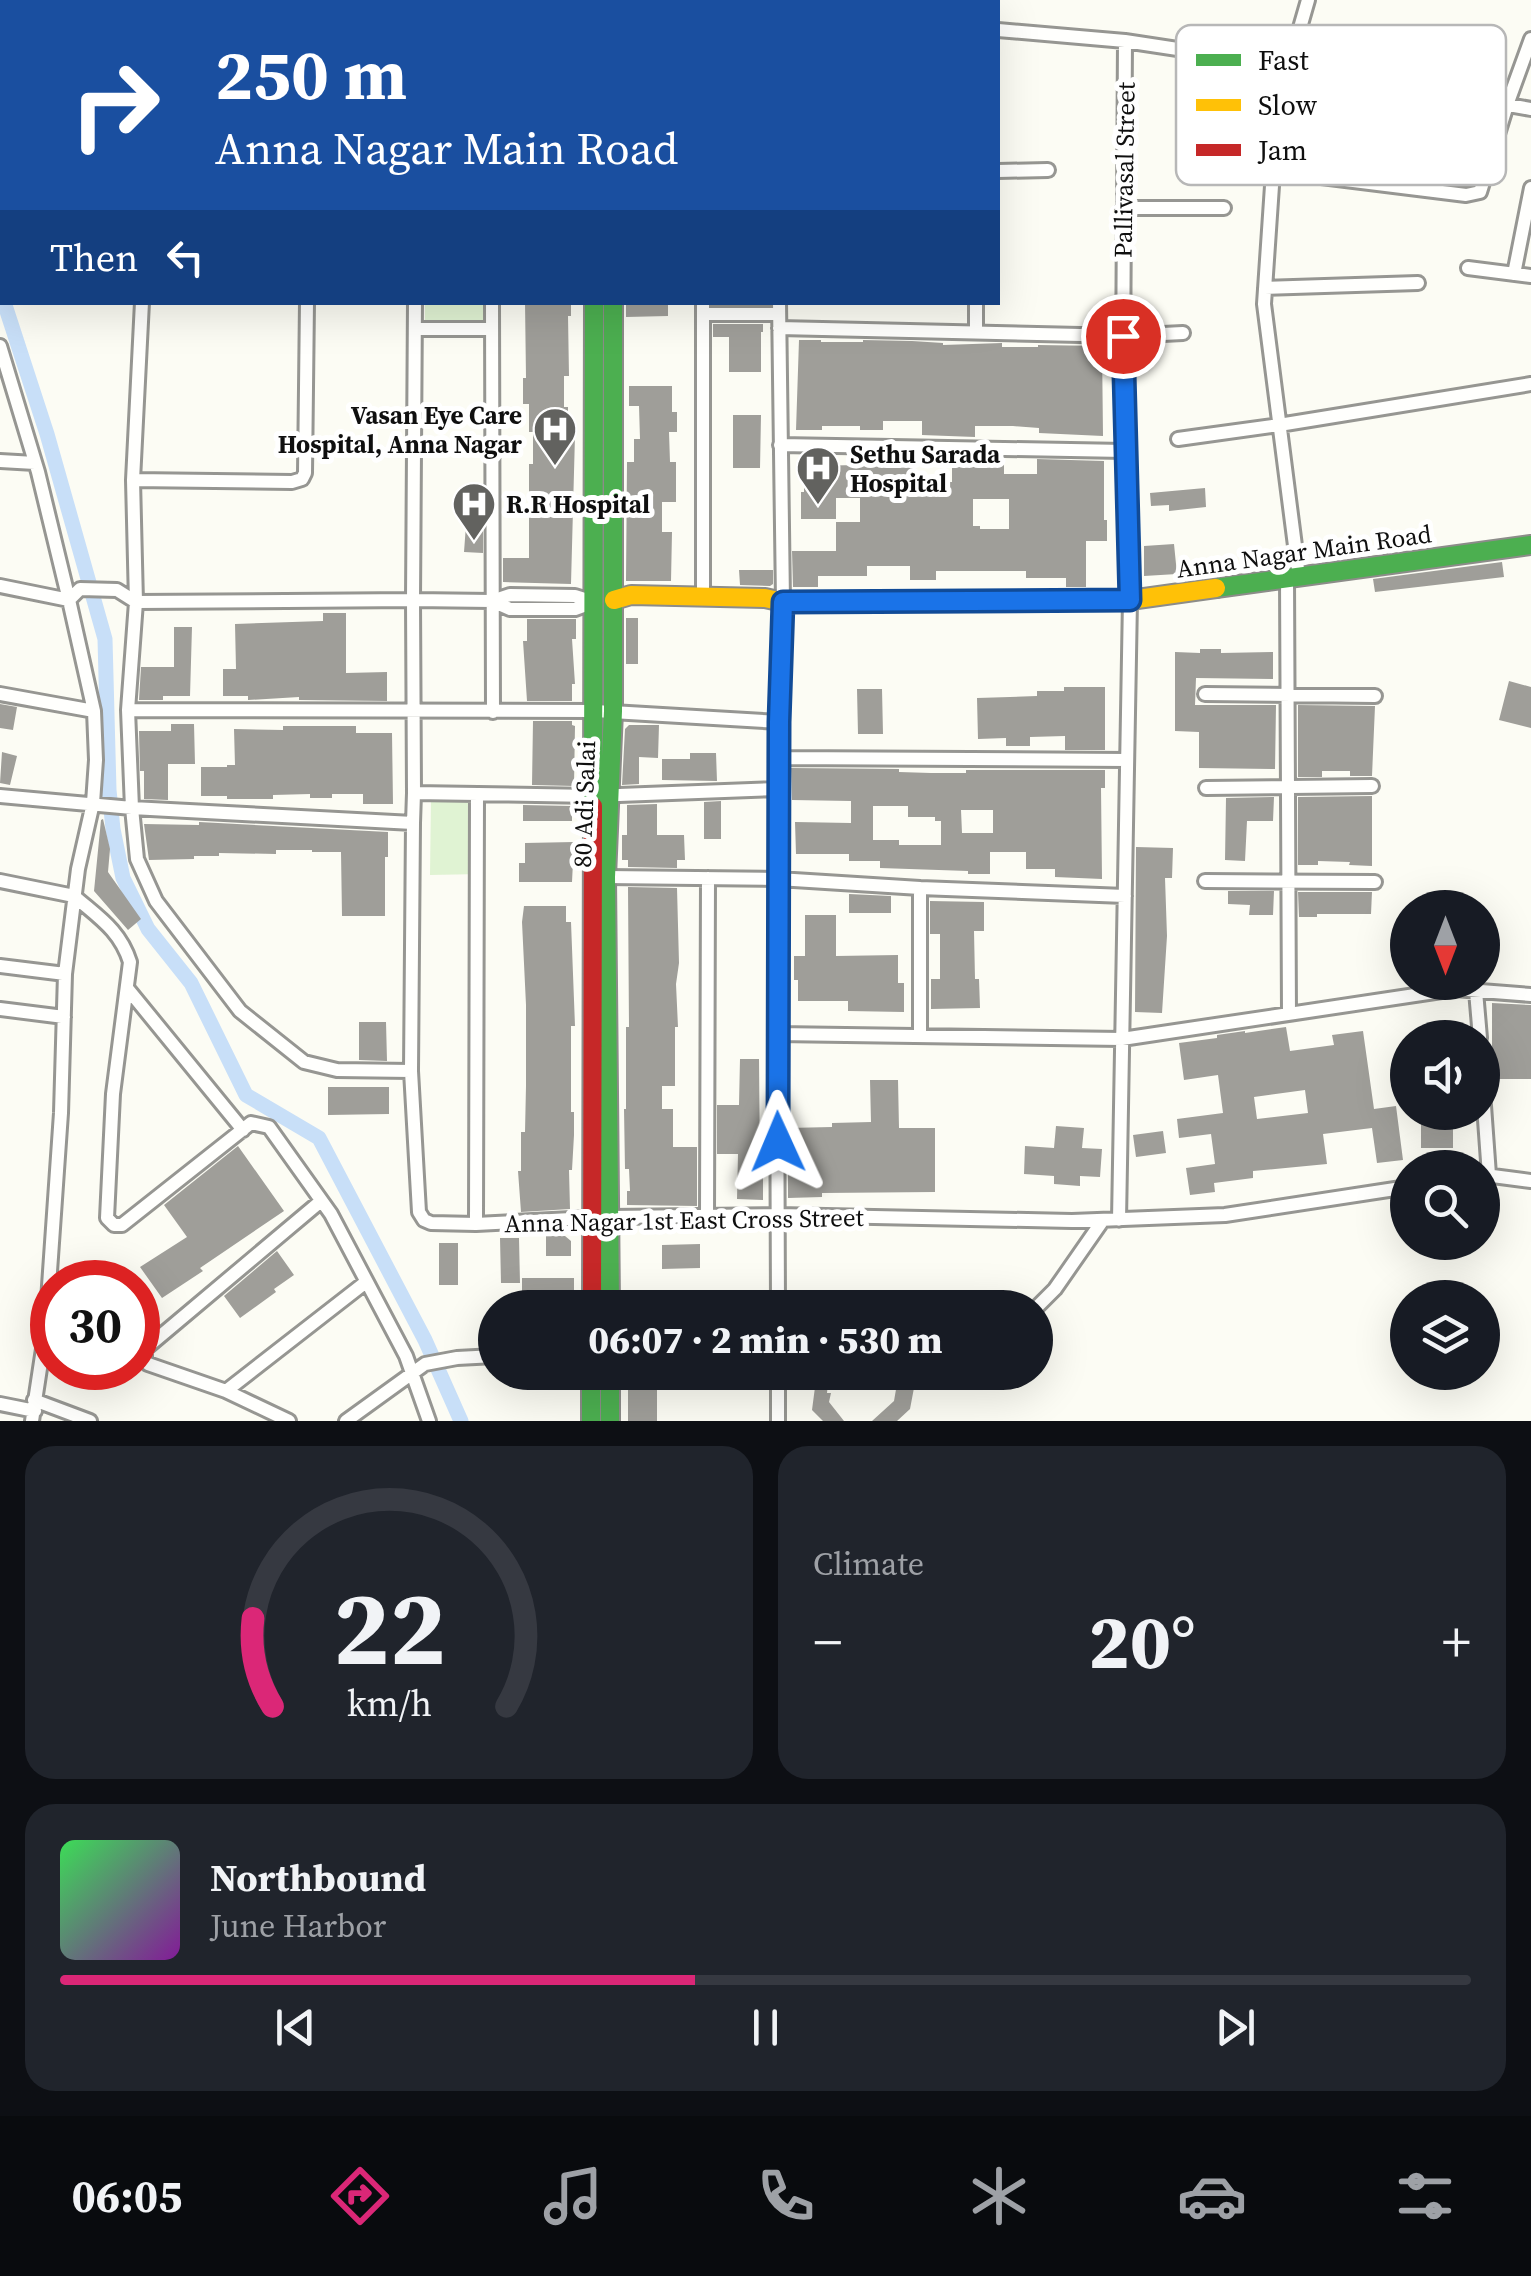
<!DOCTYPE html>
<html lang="en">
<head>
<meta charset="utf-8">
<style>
	:root { --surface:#171b24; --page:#20242c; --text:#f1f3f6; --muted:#9ea1a6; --line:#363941; --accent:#db2777 }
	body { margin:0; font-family:"Source Serif 4",serif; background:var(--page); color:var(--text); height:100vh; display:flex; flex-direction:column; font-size:38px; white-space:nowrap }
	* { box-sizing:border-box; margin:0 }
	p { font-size:32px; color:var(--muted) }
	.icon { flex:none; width:55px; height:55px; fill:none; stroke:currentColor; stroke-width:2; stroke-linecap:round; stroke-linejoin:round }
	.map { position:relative; height:1421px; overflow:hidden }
	.sheet { display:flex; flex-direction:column; gap:25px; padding:25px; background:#0d0f14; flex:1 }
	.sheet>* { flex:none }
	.guide { position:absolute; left:0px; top:0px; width:1000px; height:305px; box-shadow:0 10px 40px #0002; background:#1a4fa0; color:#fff; overflow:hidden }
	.needle { width:65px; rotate:180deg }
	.controls { position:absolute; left:1390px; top:890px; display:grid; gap:20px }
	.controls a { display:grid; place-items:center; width:110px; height:110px; border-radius:50%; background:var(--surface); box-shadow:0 10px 40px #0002; font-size:50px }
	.speed { position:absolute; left:30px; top:1260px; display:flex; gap:20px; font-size:50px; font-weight:700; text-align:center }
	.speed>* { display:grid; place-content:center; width:130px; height:130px; border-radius:50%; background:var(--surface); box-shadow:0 10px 40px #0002; line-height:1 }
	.speed .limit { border:15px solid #d22; background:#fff; color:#111 }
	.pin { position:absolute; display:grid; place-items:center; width:85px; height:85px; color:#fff; margin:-42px; border:5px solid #fff; border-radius:50%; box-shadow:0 2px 10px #0007 }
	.me { position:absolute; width:110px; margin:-55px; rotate:359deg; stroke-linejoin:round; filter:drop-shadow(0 0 8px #0008) }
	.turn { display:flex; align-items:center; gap:35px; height:210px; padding:0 50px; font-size:45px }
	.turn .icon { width:130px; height:130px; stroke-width:2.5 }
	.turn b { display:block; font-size:70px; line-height:85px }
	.then { display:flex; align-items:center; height:95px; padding:0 50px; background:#0003; gap:20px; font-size:38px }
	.big { font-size:75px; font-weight:800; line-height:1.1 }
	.sheet .widget { flex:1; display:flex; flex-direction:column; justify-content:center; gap:15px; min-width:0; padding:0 35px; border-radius:30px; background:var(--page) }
	.sheet .dial { align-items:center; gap:0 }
	.dial svg { height:260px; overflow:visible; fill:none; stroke:var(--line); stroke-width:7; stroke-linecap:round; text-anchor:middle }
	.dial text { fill:var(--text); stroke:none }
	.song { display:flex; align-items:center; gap:30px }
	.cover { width:120px; height:120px; border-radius:15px; background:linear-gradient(135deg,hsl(130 70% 55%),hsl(290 70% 35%)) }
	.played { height:10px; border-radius:5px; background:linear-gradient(90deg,var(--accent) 45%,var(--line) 45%) }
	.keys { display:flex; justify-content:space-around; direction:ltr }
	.heat { display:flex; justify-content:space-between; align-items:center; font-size:55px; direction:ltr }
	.sheet .tiles { flex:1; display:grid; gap:25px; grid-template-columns:1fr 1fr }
	.widget:last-child { grid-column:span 2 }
	.trip { position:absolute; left:478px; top:1290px; width:575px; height:100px; border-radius:50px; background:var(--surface); box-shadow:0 10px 40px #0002; font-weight:800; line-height:100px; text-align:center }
	.menu { display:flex; height:160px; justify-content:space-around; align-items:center; background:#090b0e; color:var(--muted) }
	.menu .icon { width:70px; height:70px }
	.menu .current { color:var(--accent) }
	.menu b { font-size:45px; color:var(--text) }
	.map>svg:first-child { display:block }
	.green { fill:#e0f3d3 }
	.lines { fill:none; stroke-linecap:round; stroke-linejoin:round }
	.canal { stroke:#c8dff8; stroke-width:15 }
	.building { fill:#9f9e99; fill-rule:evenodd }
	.street-casing { stroke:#969692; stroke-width:18 }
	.fast-casing { stroke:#8c8c89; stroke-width:22 }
	.slow-casing { stroke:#8c8c89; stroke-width:22 }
	.jam-casing { stroke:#8c8c89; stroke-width:22 }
	.street { stroke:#fffffd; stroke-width:12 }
	.fast { stroke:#4caf50; stroke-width:18 }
	.slow { stroke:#ffc107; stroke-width:18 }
	.jam { stroke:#c62828; stroke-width:18 }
	.route-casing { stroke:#114b97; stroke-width:25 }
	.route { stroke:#1a73e8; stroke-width:18 }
	.labels { text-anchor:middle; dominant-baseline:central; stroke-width:10; stroke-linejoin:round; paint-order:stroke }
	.street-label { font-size:25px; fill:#0f0f0f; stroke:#fff }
	.poi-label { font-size:25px; font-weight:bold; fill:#0f0f0f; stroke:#fff; text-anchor:start }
	.key { fill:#fff; stroke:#b7b7b7; stroke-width:2.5 }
	.key-label { font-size:28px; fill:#0f0f0f }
</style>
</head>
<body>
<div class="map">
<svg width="1531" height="1421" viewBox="0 0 1531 1421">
	<rect width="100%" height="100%" fill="#fcfcf4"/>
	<!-- green -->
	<path class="green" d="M425 303H485V320L425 323Z
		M431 798 483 799 482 874 430 875Z"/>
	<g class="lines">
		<!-- canal -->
		<path class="canal" d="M4 302 47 434 105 639 109 790 113 829 123 878 148 929 191 983 246 1095 319 1138 425 1340 461 1421"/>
	</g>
	<!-- building -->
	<path class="building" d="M525 302H571V316H568L569 376H564V407H568V435H575L571 584 503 582V558H529V464H533V432H529V404H523V378H526Z
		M626 302H668V316L626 317Z
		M713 324H763V332H761V372H729V337H713Z
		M799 340H821V342H863V340L912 341 943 343V345L1002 343V347H1038V345L1102 346 1103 436 1039 433V428L1013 426H975V437L922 435V421H883V430H860V426H822V430H796Z
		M629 386H672V412H677V432H669L670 462H676V502H662V532H672L671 581H626L627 462H634V439H640L639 406H629Z
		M733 415H761L760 468H733Z
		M1037 459 1104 461V520H1107V541H1086V587H1066V578H1026V571H936V580H910V566H867V576H818V587H793L792 551H836V522H860V498H836V519H801V492H804V466L913 464V482H952V461L1004 462V474H1037ZM973 499H1009V529H980V526H973Z
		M1205 488 1206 507 1169 511V505L1151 506 1150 493Z
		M466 525 483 526V553L464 552Z
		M1174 544 1177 574 1144 576V546Z
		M1502 562 1504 577 1375 592 1373 579Z
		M739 570H773V584L770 586 740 585Z
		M323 613H346V673L387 672V701L299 700V697L248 700V696H223V669H236L235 624 323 621Z
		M626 618H638V664H626Z
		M527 619H576V639H572L575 684H572V701H527L523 641H527Z
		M174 627H192L190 696H163V700H139L141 667H174Z
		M1200 649H1221V653L1273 652V679L1196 678 1195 705H1276L1275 769 1199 768V732L1175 731V652L1200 653Z
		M1509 681 1531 687V728L1499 720Z
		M1064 687H1105V750H1065V736L1030 737V746H1006V738L978 739 977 698 1037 696V691H1064Z
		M857 689H882L883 734H858Z
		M0 704 17 707 13 730 0 728Z
		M1298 705 1375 706 1372 776H1350V771H1322V777H1298Z
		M533 721H572V725L575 726 574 786 532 785Z
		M171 724H194L195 764H168V800L144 799V771H140L139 731H171Z
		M629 725H659L658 758 639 757V784L622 785 625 729Z
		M283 726H356V733H392L393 804H363V794H332V798H310V794L273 795V799H227V796H201V767H227V765H235L234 729 283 730Z
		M2 752 17 756 10 785 0 783Z
		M690 753H716L717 781 662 780V759H690Z
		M791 768 899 769V772L931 773H966V770H1105V788H1101L1102 879 1055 877V869H1026V852H990V874H968V871L880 868V861H849V854H796L795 822 851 823V801L792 800ZM873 806H908V817H935V821H941V845H899V840H873ZM961 810H993V833H962Z
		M1372 796V866L1349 865 1350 862 1318 861V865H1298V797Z
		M1274 797 1273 821H1247L1245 861 1225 860 1226 798Z
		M721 801V839H704V802Z
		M657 804V835H684L685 860H677V868L628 867V860H622V835H627V805Z
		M523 805 572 806V821H523Z
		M103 819 110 849 108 872 141 919 128 930 94 891 101 820Z
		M199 822 388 832V857H385V916H342L341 852H312V850H276V854L219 853V856H194V859L149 860 144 824 199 825Z
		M574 842 572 882H519V863H525V843Z
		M1136 847 1173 848 1172 878H1165L1167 936 1162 1013 1135 1012Z
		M628 887 677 888 679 963 676 984 678 1027H675V1086H662V1109H673V1147H697V1206L627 1205V1191H630L629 1169H625L624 1109H626V1027H629Z
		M1228 891H1274L1273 915H1249L1250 905 1228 904Z
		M1298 892H1372L1371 914H1317V917H1299Z
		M849 894 891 896V913H849Z
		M930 901 984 902V931H974L975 979H979L980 1008 931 1009V979H940V934H930Z
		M524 906H566V922H571L575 1026H571V1112H574V1135L572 1170H569L570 1209 521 1212 518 1171H521V1132H525L526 1086V1005L522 922Z
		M805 915H836V956L898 955V983H904V1012L848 1011V1001H798V980H794V956H805Z
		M1492 1003 1531 1005V1079H1492Z
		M359 1022H386L387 1061 359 1060Z
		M1286 1027 1290 1051 1334 1045 1332 1035 1363 1031 1374 1109 1396 1106 1403 1160 1377 1163 1372 1128 1323 1134 1327 1164 1253 1171V1178L1214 1183 1215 1192 1190 1195 1186 1168 1215 1164 1211 1134 1179 1138 1177 1119 1223 1113 1218 1075 1184 1080 1179 1043 1217 1038V1035L1245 1031V1033ZM1305 1090 1308 1113 1257 1119 1254 1097Z
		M740 1059H759L760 1174H763V1200L737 1199 738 1154H717V1105H739Z
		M870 1080H898L899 1128H935V1192L822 1193V1197L788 1198V1128L832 1127V1123L871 1122Z
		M328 1087H389V1114L328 1115Z
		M1421 1112H1453V1148H1421Z
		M1056 1126 1084 1128 1082 1148 1102 1149 1100 1177 1080 1176V1186L1054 1184V1176L1024 1174 1025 1146 1054 1148Z
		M1163 1131 1166 1153 1136 1157 1133 1135Z
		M238 1146 284 1211 200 1268 203 1271 162 1298 140 1267 187 1237 164 1205Z
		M546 1235 565 1236 571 1241V1256H546Z
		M500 1238H519L520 1283H501Z
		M439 1243H458V1285H439Z
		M700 1244V1268L662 1269V1245Z
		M277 1251 294 1275 274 1289 276 1292 240 1318 224 1296Z
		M522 1278H574V1308H548V1298H522Z
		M628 1372H657V1421H628Z
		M817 1372H829L827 1393H831L829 1402 844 1421H823L812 1410Z
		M899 1372H917L910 1409 897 1421H872L894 1401Z"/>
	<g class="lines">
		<!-- street casing -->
		<g class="street-casing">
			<path id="street" d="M702 0V2
				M779 0V2
				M417 2 418 0
				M493 2V0
				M0 6H2
				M998 30 1125 41 1289 66 1531 109
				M998 171 1048 170
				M1273 171 1466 195 1480 192 1507 105 1531 39
				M1123 208H1224
				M1468 268 1531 276
				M1514 274 1531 188
				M1265 288 1418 283
				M142 302 133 480 136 602 128 710 132 808 413 823 414 793 593 796 778 789
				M415 302 413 600 492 601 510 595 575 596 594 602 575 609H510L492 601
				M492 302 493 712
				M703 302V597
				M976 302V332
				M703 314H779
				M779 328 1123 336 1183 333
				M415 329H492
				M0 346 38 472 69 600 94 711 96 760 93 803 78 869 65 974 61 1113 46 1329 32 1421
				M1178 439 1279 425 1531 384
				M780 445 1125 451
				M0 461 35 463
				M133 480 292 482 302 479 305 473 307 302
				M1299 577 1264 304 1273 171 1289 66 1308 0
				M1287 578 1289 1014
				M0 586 69 600 80 589 117 590 136 602 413 600 414 793
				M0 694 94 711
				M1205 694 1375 696
				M128 710 595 711 779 722
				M779 758 1127 760
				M1206 788 1372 786
				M0 796 132 808 137 859 156 901 240 1011 304 1062 337 1070 411 1071 419 1212 424 1220 431 1223 476 1224 610 1217 778 1215 1072 1221 1225 1215 1408 1187
				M606 877 778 879 920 888
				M0 881 74 896
				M1205 881 1375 882
				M74 896C98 917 120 930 130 962L113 1094 107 1218 114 1225H122L251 1123 269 1127 331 1214 406 1356 429 1421
				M0 966 65 974
				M127 988 243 1130
				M1476 991 1480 1038
				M0 1009 64 1017
				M777 1034 1122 1039 1455 989 1531 995
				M920 1036V888L1125 896
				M411 1071 413 823
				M1482 1078 1489 1175
				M1485 1175 1531 1181
				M707 1216 708 878
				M1119 1220 1130 600 1123 371 1125 41
				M476 1224 477 795
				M778 1308 777 1034 779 722 783 602 779 302
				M1035 1309 1055 1289 1103 1220
				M226 1391 366 1282
				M34 1400 90 1421
				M0 1404 35 1411
				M289 1421 226 1391 148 1364 145 1360V1349L321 1201
				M346 1421 425 1364 457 1358 495 1356
				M778 1421V1372"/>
		</g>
		<!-- fast casing -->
		<g class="fast-casing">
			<path id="fast" d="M614 0V2
				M1216 588 1531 545
				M593 806 594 302
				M610 1308 606 877 613 711V302
				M591 1372V1421
				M610 1372V1421"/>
		</g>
		<!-- slow casing -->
		<g class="slow-casing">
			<path id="slow" d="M614 600 631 595 765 598 783 602 1130 600 1216 588"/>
		</g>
		<!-- jam casing -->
		<g class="jam-casing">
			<path id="jam" d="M597 0V2
				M592 1308 593 806"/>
		</g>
		<!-- street -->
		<use href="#street" class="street"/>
		<!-- fast -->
		<use href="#fast" class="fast"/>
		<!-- slow -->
		<use href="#slow" class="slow"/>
		<!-- jam -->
		<use href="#jam" class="jam"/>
	</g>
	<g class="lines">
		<!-- route casing -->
		<g class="route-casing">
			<path id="route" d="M778 1142 779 722 783 602 1130 600 1123 336"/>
		</g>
		<!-- route -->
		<use href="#route" class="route"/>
	</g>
	<!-- icons -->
	<defs>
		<g id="hospital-pin" transform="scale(2.25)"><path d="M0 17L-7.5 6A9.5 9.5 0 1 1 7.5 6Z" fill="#62625f" stroke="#fff"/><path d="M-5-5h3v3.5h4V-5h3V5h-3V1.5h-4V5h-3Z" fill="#fff"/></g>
	</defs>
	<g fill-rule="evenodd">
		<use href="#hospital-pin" x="555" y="429"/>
		<use href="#hospital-pin" x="818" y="468"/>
		<use href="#hospital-pin" x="474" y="504"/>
	</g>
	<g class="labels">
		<!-- street labels -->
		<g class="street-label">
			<text transform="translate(1124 170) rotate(-89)">Pallivasal Street</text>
			<text transform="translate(1304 551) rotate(-8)">Anna Nagar Main Road</text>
			<text transform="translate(584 804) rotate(-88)">80 Adi Salai</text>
			<text transform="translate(684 1220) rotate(-1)">Anna Nagar 1st East Cross Street</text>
		</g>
		<!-- poi labels -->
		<g class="poi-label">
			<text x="522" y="415" text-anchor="end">Vasan Eye Care<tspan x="522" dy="29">Hospital, Anna Nagar</tspan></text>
			<text x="850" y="454">Sethu Sarada<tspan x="850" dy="29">Hospital</tspan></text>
			<text x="506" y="504">R.R Hospital</text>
		</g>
	</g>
	<!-- legend -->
	<rect x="1176" y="25" width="330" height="160" rx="15" class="key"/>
	<rect x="1196" y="54" width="45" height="12" fill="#4caf50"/>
	<rect x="1196" y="99" width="45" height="12" fill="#ffc107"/>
	<rect x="1196" y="144" width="45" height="12" fill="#c62828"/>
	<g class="key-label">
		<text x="1258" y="70">Fast</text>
		<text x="1258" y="115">Slow</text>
		<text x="1258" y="160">Jam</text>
	</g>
</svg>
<div class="controls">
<a><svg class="needle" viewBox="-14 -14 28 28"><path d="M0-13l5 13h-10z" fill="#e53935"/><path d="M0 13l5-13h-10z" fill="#9ea1a6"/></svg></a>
<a><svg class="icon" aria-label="sound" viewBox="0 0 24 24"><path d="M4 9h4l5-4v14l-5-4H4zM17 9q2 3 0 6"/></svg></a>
<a><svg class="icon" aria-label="search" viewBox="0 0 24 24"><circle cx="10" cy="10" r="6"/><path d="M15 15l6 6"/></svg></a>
<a><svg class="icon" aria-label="layers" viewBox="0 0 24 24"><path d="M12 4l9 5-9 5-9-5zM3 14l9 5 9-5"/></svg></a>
</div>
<div class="speed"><div class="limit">30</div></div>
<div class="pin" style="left:1123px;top:336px;background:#d93025"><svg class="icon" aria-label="arrive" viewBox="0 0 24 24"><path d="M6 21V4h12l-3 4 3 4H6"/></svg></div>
<svg class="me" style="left:778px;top:1142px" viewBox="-20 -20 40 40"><path d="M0-17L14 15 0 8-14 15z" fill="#1a73e8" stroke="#fff" stroke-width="4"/></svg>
<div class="trip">06:07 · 2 min · 530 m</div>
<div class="guide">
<div class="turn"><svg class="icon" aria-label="right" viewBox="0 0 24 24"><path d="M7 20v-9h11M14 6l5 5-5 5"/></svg><div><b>250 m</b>Anna Nagar Main Road</div></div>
<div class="then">Then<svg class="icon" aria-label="left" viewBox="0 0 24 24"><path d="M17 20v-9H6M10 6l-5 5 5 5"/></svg></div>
</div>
</div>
<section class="sheet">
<div class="tiles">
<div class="widget dial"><svg viewBox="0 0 100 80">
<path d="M14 69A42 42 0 1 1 86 69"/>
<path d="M14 69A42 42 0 0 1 8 42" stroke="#db2777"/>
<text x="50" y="56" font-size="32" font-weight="700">22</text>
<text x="50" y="72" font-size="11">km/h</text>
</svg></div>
<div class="widget"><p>Climate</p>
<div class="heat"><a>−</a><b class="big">20°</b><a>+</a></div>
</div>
<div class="widget">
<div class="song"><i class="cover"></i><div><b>Northbound</b><p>June Harbor</p></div></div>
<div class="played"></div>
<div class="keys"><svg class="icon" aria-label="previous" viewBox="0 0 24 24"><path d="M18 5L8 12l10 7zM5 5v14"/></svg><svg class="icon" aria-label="pause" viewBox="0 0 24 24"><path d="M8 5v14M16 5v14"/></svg><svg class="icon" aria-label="next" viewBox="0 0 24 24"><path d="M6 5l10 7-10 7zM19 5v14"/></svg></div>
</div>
</div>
</section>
<nav class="menu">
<b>06:05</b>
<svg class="icon current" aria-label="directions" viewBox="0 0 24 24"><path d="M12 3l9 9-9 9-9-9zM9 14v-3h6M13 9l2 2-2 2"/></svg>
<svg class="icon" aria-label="music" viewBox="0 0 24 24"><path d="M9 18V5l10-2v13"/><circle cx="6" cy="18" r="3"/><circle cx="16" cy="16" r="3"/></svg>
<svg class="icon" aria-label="phone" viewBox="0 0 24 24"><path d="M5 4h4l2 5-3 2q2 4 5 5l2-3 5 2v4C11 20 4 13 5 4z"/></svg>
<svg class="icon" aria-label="climate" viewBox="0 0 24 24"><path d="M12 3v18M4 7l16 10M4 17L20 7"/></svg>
<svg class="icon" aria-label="car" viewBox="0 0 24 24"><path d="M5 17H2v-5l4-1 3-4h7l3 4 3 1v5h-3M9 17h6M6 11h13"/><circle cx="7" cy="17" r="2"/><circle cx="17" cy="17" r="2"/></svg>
<svg class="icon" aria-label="filters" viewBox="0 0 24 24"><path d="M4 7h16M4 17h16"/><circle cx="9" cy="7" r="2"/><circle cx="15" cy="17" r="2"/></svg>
</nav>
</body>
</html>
